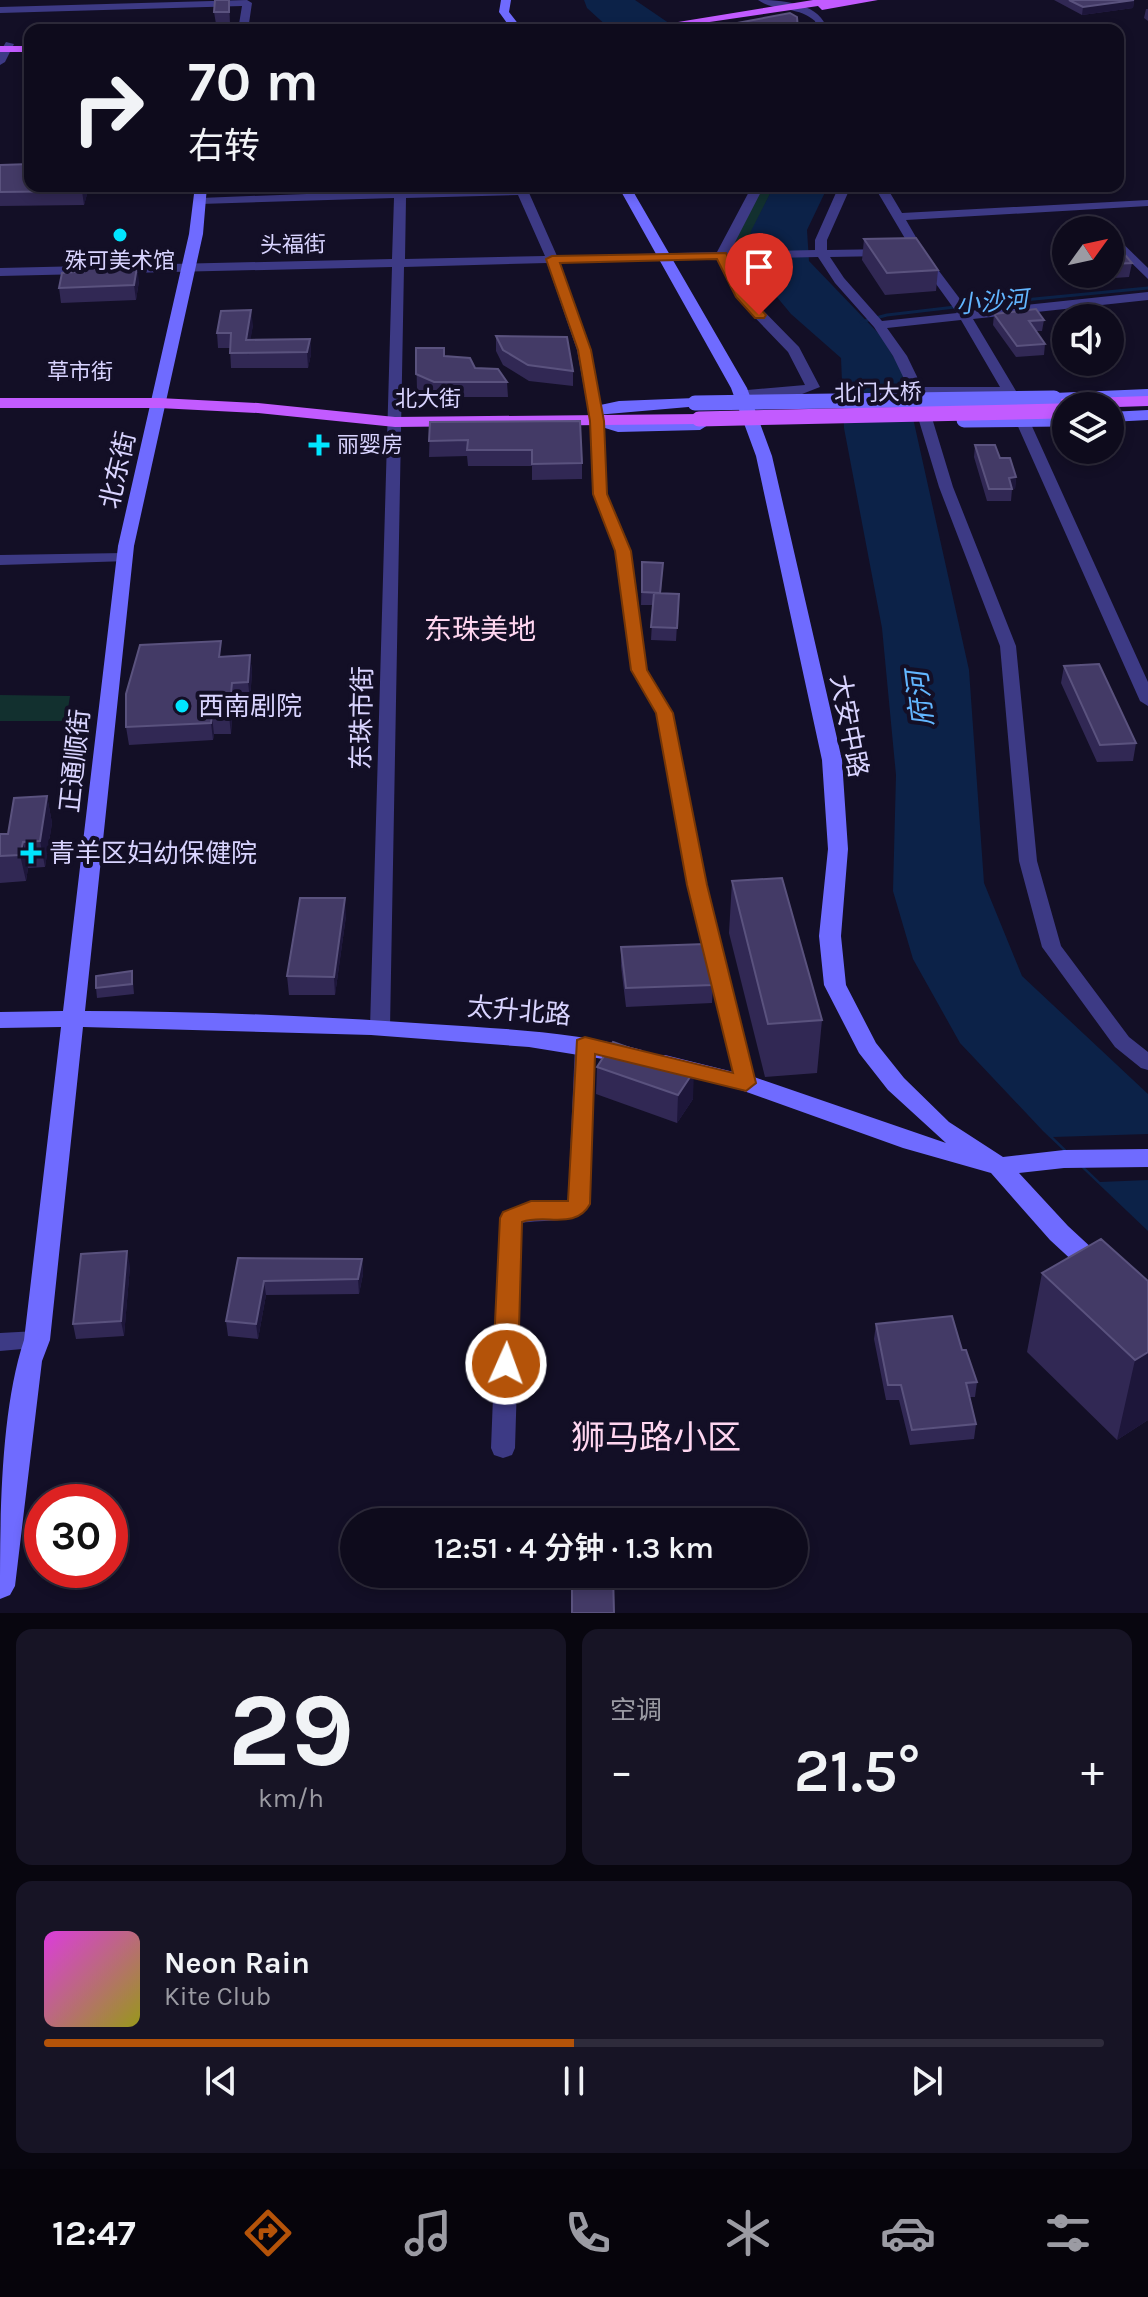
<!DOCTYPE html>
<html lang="zh">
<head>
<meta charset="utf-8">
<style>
	:root { --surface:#0e0b1c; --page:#171425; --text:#f1f3f6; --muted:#9b9ba3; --line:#2e2b3b; --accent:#b45309 }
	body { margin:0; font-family:Karla,"Noto Sans SC",sans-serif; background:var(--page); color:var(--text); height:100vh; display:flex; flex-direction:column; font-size:30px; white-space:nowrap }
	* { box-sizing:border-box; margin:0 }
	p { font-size:26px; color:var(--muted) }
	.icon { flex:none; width:44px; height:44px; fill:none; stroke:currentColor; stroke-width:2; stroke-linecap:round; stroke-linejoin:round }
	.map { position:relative; height:1613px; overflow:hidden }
	.drawer { display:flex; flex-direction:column; gap:16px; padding:16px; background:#08060f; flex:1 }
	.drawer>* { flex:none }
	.hud { position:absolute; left:24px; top:24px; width:1100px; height:168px; border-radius:16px; box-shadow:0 4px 12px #0003,0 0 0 2px var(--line); background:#0e0b1c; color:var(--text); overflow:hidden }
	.needle { width:52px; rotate:57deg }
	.fabs { position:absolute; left:1052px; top:216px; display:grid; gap:16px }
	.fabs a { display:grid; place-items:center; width:72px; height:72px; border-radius:50%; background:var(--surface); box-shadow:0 4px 12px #0003,0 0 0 2px var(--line); font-size:40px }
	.speed { position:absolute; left:24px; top:1484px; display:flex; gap:16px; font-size:40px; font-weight:700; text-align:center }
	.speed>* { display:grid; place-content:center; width:104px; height:104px; border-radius:50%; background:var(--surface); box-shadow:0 4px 12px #0003,0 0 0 2px var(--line); line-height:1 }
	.speed .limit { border:12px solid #d22; background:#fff; color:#111 }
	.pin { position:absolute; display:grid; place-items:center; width:68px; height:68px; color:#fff; margin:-82px -34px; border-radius:50% 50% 50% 0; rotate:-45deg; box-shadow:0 0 8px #0007 }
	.pin .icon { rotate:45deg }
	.me { position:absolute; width:88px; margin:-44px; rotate:2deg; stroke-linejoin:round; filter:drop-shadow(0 0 6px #0008) }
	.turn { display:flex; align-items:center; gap:28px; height:168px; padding:0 32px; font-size:36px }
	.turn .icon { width:104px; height:104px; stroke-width:2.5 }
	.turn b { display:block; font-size:56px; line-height:68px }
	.big { font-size:60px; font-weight:600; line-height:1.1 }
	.drawer .tile { flex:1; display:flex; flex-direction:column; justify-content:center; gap:12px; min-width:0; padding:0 28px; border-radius:16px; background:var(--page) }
	.drawer .dial { align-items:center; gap:0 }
	.dial b { font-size:104px; line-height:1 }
	.song { display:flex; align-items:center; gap:24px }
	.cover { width:96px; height:96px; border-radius:12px; background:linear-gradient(135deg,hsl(300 70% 55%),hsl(60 70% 35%)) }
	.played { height:8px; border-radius:4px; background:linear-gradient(90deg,var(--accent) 50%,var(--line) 50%) }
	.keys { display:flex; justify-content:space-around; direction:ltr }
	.heat { display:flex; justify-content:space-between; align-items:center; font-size:44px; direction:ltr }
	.drawer .tiles { flex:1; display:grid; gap:16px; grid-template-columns:1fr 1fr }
	.tile:last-child { grid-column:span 2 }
	.trip { position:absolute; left:340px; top:1508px; width:468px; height:80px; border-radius:40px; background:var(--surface); box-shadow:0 4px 12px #0003,0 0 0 2px var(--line); font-weight:600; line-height:80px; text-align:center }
	.dock { display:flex; height:128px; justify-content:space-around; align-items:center; background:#06040b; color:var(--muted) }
	.dock .icon { width:56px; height:56px }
	.dock .selected { color:var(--accent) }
	.dock b { font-size:36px; color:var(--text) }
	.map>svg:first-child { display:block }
	.green { fill:#12302f }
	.water { fill:#0c2248 }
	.pier { fill:#130f26 }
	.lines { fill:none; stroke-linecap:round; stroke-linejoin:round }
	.stream { stroke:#0c2248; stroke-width:3 }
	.street { fill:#3d3a85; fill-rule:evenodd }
	.secondary { fill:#6f6bff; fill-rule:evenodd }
	.primary { fill:#c25bff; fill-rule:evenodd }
	.secondary-bridge { stroke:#6f6bff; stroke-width:15 }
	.primary-bridge { stroke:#c25bff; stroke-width:15 }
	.wall { fill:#312854 }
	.shaded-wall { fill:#1d163a }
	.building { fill:#433a66; stroke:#5a527e; stroke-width:2 }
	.route { fill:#b45309; stroke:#753606; stroke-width:2 }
	.poi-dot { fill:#00e5ff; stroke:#130f26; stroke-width:3 }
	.labels { text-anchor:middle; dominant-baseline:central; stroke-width:8; stroke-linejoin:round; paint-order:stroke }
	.far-street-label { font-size:22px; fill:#d9d4ff; stroke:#130f26 }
	.far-poi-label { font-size:22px; fill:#d9d4ff; stroke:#130f26 }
	.far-water-label { font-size:24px; font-style:italic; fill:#62b6ff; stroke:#130f26 }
	.street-label { font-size:26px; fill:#d9d4ff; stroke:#130f26 }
	.poi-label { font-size:26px; fill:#d9d4ff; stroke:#130f26; text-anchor:start }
	.neighbourhood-label { font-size:28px; fill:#ffd6f0; stroke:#130f26 }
	.water-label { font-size:28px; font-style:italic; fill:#62b6ff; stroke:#130f26 }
	.near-neighbourhood-label { font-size:34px; fill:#ffd6f0; stroke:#130f26 }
</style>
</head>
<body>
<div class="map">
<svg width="1148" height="1613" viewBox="0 0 1148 1613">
	<rect width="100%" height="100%" fill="#130f26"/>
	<!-- green -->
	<path class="green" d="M761 186H774L752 231 750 250 729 251Z
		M0 695 70 696 66 721H0Z"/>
	<!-- water -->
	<path class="water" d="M584 0H635L679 30 609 28 587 8Z
		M774 186H828L807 230 809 261 881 336 903 373 969 670 984 883 1022 976 1148 1094V1231L1043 1131 960 1043 913 959 893 891 896 775 882 628 844 428 841 358 791 314 748 262 751 231Z"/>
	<!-- pier -->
	<path class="pier" d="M1148 1134V1180L1100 1182 1053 1137Z"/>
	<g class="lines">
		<!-- stream -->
		<path class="stream" d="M963 306 1148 288
			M861 322 887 315 955 307"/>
		<!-- street -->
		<path class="street" d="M247 0 252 3 248 30H238L242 6 0 13V7Z
			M758 0C782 0 821 3 827 30H817L815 21C799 6 775 12 758 0Z
			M690 25 698 30H687V26Z
			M6 42 14 44 5 62 0 65V52Z
			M514 186H526L557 256 717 252 752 186H764L730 252 815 250V240L839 186H851L827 240V250L889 249V255L885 256 830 257 844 278 882 321 957 313 913 252 874 186H886L902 213 1148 200V206L906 220 924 251 969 311 1148 292V300L973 319 1016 391 1148 682V706L1140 701 1004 395H925L953 487 1016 646 1037 861 1061 946 1129 1037 1148 1052V1070L1141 1068 1115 1047 1042 947 1019 861 1000 646 939 487 910 391 893 356 874 327 835 283 818 257 730 259 748 295 799 347 820 387 797 396 741 398 736 397V391L805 385 788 352 738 300 718 259 559 263 591 350 604 421 607 494 631 551 647 670 673 713 706 885 756 1083 753 1088H739L736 1083 688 885 657 713 631 670 615 551 593 494 590 421 577 350 547 263 404 267 390 1028 387 1033H373L370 1028 392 267 0 276V268L392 259 394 198 200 204 194 201 200 198ZM518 195 545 256 405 259 406 198ZM961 320 1000 387H922L907 356 887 328Z
			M1110 231 1148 268V279L1110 242Z
			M124 553 129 555V561L0 565V555Z
			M585 1038 592 1040 595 1045 590 1204C578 1225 542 1219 522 1223L515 1448 512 1455 503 1458 494 1455 491 1448 500 1218 503 1212 521 1206 568 1200 575 1045 578 1040Z
			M37 1331 45 1333 49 1340 45 1347 0 1351V1333Z"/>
		<!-- secondary -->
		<path class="secondary" d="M501 0H511L509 12 523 30H512L499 12Z
			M195 186H207L203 234 134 546 85 1011C201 1011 316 1016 431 1024 501 1029 574 1031 642 1050L645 1056 642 1062 634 1064 529 1047 371 1035 83 1027 50 1340 42 1361 15 1586 10 1595 0 1599C0 1520 0 1413 24 1340L61 1027 0 1028V1012L63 1011 118 546 189 234Z
			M618 186H630L747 388 772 456 842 760 848 849 841 936 846 985 876 1043 904 1078 949 1122 1003 1157 1064 1150 1148 1149V1167L1064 1168 1019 1173 1068 1226 1108 1263 1112 1270 1108 1277 1099 1280 1090 1277 1050 1240 991 1173 903 1148 741 1090 657 1069 653 1063 657 1057 665 1055 754 1077 946 1143 888 1090 859 1053 824 985 819 936 828 849 822 760 756 456 731 388Z
			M1148 389V399L1054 403 1046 398 1054 393Z
			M695 398 703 403 700 406 596 415 588 410 591 407 619 401Z
			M1148 410V420L1110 422V412Z
			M597 416 619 422 700 420 708 425 700 430 618 432 592 424 589 421Z"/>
		<!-- primary -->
		<path class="primary" d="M813 0H878L822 10 818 6 655 30H629Z
			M0 46H30V52H0Z
			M1148 396V406L1056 409 1048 404 1056 399Z
			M0 398H159L258 403 395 417 699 414 707 419 699 424 395 427 258 413 159 408H0Z"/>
		<!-- secondary-bridge -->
		<path class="secondary-bridge" d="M695 403 1054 398
			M964 420 1063 419"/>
		<!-- primary-bridge -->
		<path class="primary-bridge" d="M699 419 1059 411"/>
	</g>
	<!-- wall -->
	<path class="wall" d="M229 0 230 24H216L214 12Z
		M1054 0H1134L1133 8 1082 15Z
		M1146 9H1148V21L1144 18Z
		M0 165 30 186H89L84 205 0 206Z
		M864 239 938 270 936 291 885 295 862 260Z
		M1110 243 1132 263 1129 277 1070 281 1055 261 1057 247 1066 246V274H1110Z
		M74 272 139 281 136 300 61 303 59 288Z
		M994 314 1044 320 1042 331H1036L1045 344 1044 355 1016 357 993 325Z
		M253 325 250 340 310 339 311 354 308 368H231L230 348H218L217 333Z
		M496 336 573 371V386L529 381 503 365 496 351Z
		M416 348 444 356 507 382 508 397H435L417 390Z
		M430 422 582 463V479L532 480V466H468L467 456 429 457Z
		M975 445 1000 458 1016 477 1015 489H1012L1011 501H987L974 457Z
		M642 562 663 563 661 593 679 594 676 641 651 640 653 605H641Z
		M250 655 252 672 250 700 233 701 231 734H214L213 740 129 745 126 727 223 656Z
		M1064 666 1136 743 1133 761 1097 762 1061 683Z
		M47 796 52 823 45 867 28 868 26 881 0 883V834H8Z
		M732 881 822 1020 817 1073 765 1077 729 933Z
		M346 916 335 995H289L287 976Z
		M621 947 713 985 712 1003 626 1007 621 966Z
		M132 971 134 994 97 998 96 988Z
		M597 1067 693 1099 677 1123 596 1094Z
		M238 1258 362 1259 363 1274 359 1294 266 1295 258 1339 228 1336 226 1321Z
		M130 1266 124 1336 76 1339 73 1324Z
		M1042 1273 1148 1281V1420L1117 1440 1027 1352Z
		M876 1324 977 1382 975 1397H970L976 1424 974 1439 910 1445 899 1400H886L874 1339Z"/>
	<!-- shaded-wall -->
	<path class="shaded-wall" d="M1134 0 1133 8 1082 15 1083 7Z
		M84 186H89V188L84 205 82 191Z
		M137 267 139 281 136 300 134 285Z
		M251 310 253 325 248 355 246 340Z
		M310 339 311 354 308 368 307 352Z
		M1016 477 1015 489H1007L1009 478Z
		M250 655 252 672 250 700 248 682Z
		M232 683 233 701 231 734 229 716Z
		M212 716 214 734 213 740 211 723Z
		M47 796 52 823 45 867 40 841Z
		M23 842 28 868 26 881 20 855Z
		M345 898 346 916 335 995 334 977Z
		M694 1071 693 1099 677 1123 678 1095Z
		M127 1251 130 1266 124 1336 121 1321Z
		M362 1259 363 1274 359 1294 358 1279Z
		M264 1281 266 1295 258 1339 256 1324Z
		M1148 1352V1420L1117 1440 1135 1360Z"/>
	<!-- building -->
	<path class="building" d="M215 0H229V12H214Z
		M1069 0H1134L1083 7Z
		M790 13 797 17 798 30H728L721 26Z
		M30 164 29 175H30V186H84L82 191 0 192V165Z
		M916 238 938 270 887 273 864 239Z
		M1110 243H1115L1132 263 1110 264Z
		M1066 246V258L1057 247Z
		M76 266 137 267 134 285 59 288 62 273 74 272Z
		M1036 309 1044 320 1029 321 1045 344 1017 346 994 314Z
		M251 310 246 340 310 339 307 352 230 353 231 333H217L221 311Z
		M496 336 567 337 573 371 528 365 503 350Z
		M416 348H444V356L470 358 475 368 498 369 507 382H434L416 374Z
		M580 421 582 463 532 464V450H467L468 440 429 441 430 422Z
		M975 445H995L1000 458H1010L1016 477 1009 478 1012 489H989Z
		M642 562 663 563 660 593 642 592Z
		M654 593 679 594 677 628 651 627Z
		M221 641 219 657 250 655 248 682 232 683 229 716H212L211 723 126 727V694L140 645Z
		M1099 664 1136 743 1100 745 1064 666Z
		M47 796 40 841 23 842 20 855 0 856V834H8L14 798Z
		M782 878 822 1020 768 1024 732 881Z
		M300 898H345L334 977 287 976Z
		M705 944 713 985 626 988 621 947Z
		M132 971V984L96 988V976Z
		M613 1042 694 1071 678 1095 597 1067Z
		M1101 1239 1148 1281V1352L1135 1360 1042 1273Z
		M127 1251 121 1321 73 1324 81 1254Z
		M238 1258 362 1259 358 1279 264 1281 256 1324 226 1321Z
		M952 1316 962 1350H966L977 1382 966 1383 976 1424 912 1430 901 1385H888L876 1324Z
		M572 1574H613L614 1613H572Z"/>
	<!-- route -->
	<path class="route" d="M726 253 748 295 766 315 764 318H755L736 297 717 259 560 263 591 350 604 421 607 494 631 551 647 670 673 713 707 885 756 1083 746 1091 595 1054 590 1204C575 1231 545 1213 522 1222L518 1364 514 1371 506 1374 497 1371 493 1364 500 1218 503 1212 531 1201H568L577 1040 585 1037 733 1073 687 885 656 713 631 670 615 551 593 494 590 421 578 350 546 259 552 256Z"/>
	<!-- markers -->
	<g class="poi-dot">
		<circle cx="120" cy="235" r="8"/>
		<path d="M315 433h8v8h8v8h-8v8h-8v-8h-8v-8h8z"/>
		<circle cx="182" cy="706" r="8"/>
		<path d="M27 841h8v8h8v8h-8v8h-8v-8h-8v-8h8z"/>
	</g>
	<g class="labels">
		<!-- far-street labels -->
		<g class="far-street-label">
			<text transform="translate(293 245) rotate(-1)">头福街</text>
			<text x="80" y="372">草市街</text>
			<text transform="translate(878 393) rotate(-1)">北门大桥</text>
			<text x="428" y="399">北大街</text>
		</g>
		<!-- far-poi labels -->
		<g class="far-poi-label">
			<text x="120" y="261">殊可美术馆</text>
			<text x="337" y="445" text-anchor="start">丽婴房</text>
		</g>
		<!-- far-water labels -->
		<g class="far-water-label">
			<text transform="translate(992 302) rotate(-5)">小沙河</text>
		</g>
		<!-- street labels -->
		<g class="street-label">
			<text transform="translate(118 470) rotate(-77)">北东街</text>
			<text transform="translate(362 718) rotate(-89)">东珠市街</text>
			<text transform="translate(849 726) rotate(79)">大安中路</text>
			<text transform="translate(75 761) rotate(-84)">正通顺街</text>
			<text transform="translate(519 1011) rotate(5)">太升北路</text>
		</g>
		<!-- poi labels -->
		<g class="poi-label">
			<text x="198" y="706">西南剧院</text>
			<text x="49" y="853">青羊区妇幼保健院</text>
		</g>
		<!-- neighbourhood labels -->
		<g class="neighbourhood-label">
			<text x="480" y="629">东珠美地</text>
		</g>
		<!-- water labels -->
		<g class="water-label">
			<text transform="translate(920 699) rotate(-97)">府河</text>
		</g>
		<!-- near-neighbourhood labels -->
		<g class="near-neighbourhood-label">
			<text x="656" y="1438">狮马路小区</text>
		</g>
	</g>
</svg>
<div class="fabs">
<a><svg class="needle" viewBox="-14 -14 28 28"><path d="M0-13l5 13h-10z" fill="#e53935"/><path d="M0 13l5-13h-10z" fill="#9b9ba3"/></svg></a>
<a><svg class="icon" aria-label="sound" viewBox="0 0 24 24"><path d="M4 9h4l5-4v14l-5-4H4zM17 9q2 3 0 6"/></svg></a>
<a><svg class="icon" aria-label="layers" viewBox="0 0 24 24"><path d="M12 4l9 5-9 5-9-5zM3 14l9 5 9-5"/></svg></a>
</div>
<div class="speed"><div class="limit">30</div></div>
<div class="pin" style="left:759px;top:315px;background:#d93025"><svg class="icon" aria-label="arrive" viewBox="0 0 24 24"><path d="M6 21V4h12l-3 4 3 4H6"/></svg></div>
<svg class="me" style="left:506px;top:1364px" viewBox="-20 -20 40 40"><circle r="17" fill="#b45309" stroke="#fff" stroke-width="3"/><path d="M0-11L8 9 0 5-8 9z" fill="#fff"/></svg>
<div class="trip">12:51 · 4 分钟 · 1.3 km</div>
<div class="hud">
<div class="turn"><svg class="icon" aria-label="right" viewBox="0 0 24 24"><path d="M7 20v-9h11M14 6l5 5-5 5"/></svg><div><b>70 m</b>右转</div></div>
</div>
</div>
<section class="drawer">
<div class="tiles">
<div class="tile dial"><b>29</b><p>km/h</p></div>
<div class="tile"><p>空调</p>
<div class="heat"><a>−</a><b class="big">21.5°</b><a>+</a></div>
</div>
<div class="tile">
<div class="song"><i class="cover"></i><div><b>Neon Rain</b><p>Kite Club</p></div></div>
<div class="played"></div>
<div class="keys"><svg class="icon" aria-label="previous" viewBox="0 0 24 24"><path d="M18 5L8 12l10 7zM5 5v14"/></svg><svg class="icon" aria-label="pause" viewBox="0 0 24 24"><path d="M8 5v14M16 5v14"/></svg><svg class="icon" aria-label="next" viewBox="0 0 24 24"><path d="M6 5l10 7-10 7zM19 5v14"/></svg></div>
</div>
</div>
</section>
<nav class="dock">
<b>12:47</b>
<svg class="icon selected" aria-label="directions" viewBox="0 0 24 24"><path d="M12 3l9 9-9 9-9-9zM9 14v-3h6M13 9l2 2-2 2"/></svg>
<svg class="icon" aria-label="music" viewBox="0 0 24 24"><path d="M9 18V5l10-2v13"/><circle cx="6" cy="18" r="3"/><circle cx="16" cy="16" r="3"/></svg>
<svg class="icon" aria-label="phone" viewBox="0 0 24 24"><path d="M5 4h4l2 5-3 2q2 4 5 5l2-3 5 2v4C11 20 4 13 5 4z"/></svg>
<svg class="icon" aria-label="climate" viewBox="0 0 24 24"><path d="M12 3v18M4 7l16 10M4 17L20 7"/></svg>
<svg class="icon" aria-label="car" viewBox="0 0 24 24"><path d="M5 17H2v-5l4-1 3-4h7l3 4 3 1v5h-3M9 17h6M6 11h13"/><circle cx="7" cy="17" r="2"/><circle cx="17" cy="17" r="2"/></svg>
<svg class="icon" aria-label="filters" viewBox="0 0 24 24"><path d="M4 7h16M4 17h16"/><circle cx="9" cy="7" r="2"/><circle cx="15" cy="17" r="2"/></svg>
</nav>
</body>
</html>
